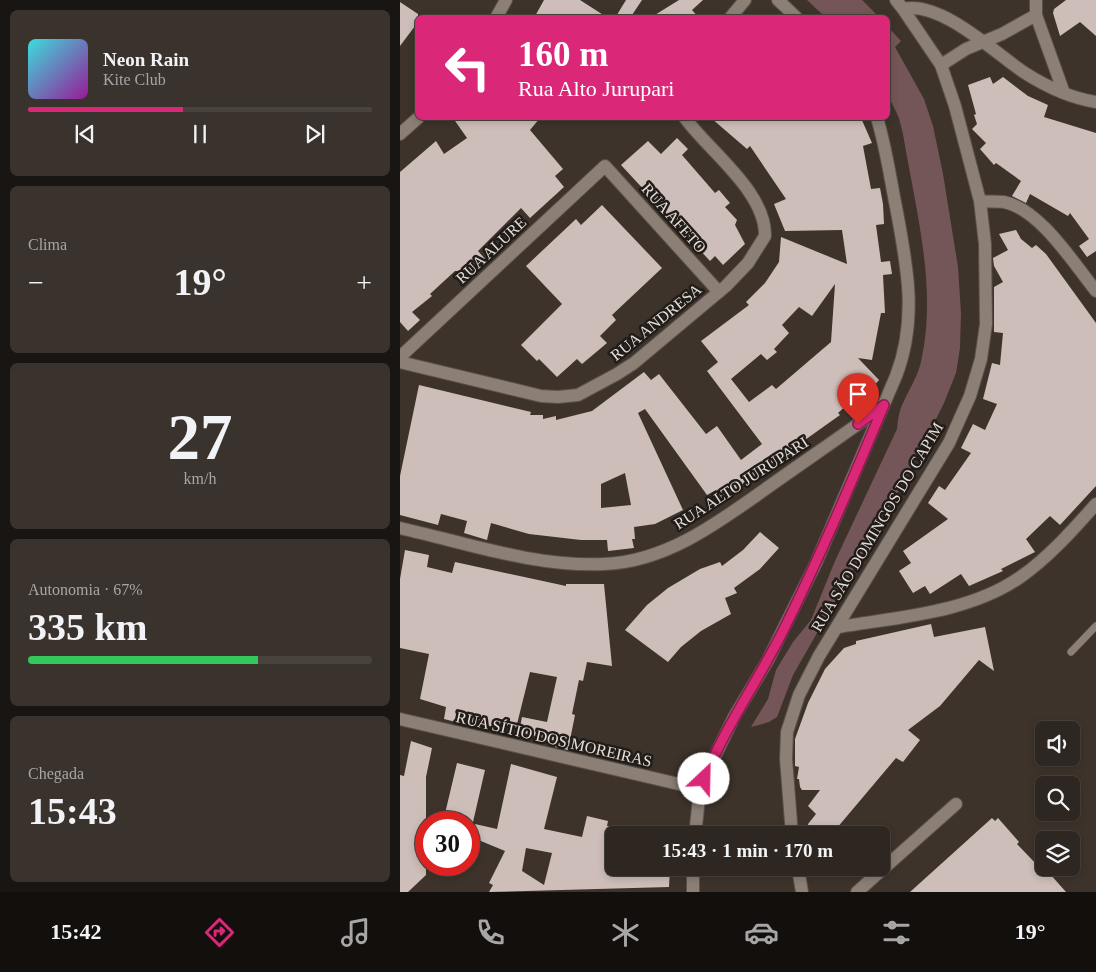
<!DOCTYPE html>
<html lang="pt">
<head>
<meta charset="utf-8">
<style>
	:root { --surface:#2e2620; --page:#3a322d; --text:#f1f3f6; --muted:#a7a5a5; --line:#49433e; --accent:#db2777 }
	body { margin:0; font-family:Georgia,serif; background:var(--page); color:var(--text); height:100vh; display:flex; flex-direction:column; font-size:19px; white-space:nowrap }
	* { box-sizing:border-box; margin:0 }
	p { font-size:16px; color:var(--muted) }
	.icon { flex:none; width:28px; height:28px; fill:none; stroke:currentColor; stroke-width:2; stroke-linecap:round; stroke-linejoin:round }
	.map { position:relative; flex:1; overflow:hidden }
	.sheet { display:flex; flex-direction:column; gap:10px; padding:10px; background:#191512; width:400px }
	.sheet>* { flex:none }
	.top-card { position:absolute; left:15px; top:15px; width:475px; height:105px; border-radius:8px; box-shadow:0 2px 8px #0003,0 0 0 1px var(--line); background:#db2777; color:#fff; overflow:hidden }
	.fabs { position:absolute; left:635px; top:721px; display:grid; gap:10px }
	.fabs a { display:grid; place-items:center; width:45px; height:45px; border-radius:8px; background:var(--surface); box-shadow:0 2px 8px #0003,0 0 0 1px var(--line); font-size:25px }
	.speed { position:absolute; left:15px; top:811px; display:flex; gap:10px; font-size:25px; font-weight:700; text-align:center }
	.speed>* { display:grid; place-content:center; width:65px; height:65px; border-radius:50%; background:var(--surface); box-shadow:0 2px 8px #0003,0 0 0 1px var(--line); line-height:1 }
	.speed .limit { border:8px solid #d22; background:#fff; color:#111 }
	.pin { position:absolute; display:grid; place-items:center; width:42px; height:42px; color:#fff; margin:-51px -21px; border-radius:50% 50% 50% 0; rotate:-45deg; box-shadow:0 0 5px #0007 }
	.pin .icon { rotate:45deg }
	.me { position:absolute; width:55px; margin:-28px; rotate:24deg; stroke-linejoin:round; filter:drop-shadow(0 0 4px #0008) }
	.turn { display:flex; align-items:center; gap:18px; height:105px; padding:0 20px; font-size:22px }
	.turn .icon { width:65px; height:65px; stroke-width:2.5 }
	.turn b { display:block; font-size:35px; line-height:42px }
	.big { font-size:38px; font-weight:600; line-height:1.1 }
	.sheet .widget { flex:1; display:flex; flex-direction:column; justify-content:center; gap:8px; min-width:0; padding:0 18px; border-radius:8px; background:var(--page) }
	.sheet .dial { align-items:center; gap:0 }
	.dial b { font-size:65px; line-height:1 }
	.song { display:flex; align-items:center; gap:15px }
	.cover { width:60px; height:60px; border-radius:8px; background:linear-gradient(135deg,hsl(180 70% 55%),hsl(300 70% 35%)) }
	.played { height:5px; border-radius:2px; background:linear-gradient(90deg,var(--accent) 45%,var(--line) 45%) }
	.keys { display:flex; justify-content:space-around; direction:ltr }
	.heat { display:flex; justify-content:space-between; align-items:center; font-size:28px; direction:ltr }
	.charge { height:8px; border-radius:4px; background:linear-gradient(90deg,#34c759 67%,var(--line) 0) }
	.trip { position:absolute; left:205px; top:826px; width:285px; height:50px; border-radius:8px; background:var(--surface); box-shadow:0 2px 8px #0003,0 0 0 1px var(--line); font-weight:600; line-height:50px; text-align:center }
	.tabs { display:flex; height:80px; justify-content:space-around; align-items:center; background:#120f0d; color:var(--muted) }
	.tabs .icon { width:35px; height:35px }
	.tabs .current { color:var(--accent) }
	.tabs b { font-size:22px; color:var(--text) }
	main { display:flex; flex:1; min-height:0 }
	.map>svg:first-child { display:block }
	.green { fill:#755658 }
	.building { fill:#cebeb9; fill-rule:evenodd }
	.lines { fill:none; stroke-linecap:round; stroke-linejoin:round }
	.service-casing { stroke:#5a514a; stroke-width:8 }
	.minor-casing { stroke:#5a514a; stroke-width:14 }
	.secondary-casing { stroke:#5a514a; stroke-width:14 }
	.service { stroke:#8b7f76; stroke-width:7 }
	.minor { stroke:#8b7f76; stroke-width:12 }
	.secondary { stroke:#8b7f76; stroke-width:12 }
	.route-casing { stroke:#8e194d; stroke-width:12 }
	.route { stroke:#db2777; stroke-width:9 }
	.labels { text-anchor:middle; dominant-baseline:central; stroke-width:5; stroke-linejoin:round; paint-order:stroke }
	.street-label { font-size:16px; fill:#e4ddd8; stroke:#211c18 }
</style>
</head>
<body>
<main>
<section class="sheet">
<div class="widget">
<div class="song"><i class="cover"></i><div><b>Neon Rain</b><p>Kite Club</p></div></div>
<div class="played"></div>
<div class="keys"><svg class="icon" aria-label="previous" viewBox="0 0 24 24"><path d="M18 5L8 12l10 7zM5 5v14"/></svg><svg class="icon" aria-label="pause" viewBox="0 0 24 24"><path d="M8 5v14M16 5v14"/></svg><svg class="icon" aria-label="next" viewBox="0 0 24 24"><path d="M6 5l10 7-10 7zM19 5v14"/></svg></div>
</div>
<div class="widget"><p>Clima</p>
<div class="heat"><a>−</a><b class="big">19°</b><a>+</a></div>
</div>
<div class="widget dial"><b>27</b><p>km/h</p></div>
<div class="widget"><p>Autonomia · 67%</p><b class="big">335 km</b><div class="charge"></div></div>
<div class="widget"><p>Chegada</p><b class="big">15:43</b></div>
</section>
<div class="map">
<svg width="696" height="892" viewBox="0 0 696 892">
	<rect width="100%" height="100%" fill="#3d332b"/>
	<!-- green -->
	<path class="green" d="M407 0H462L479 17H423L424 16Z
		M488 27 501 41 495 47 524 99 533 126 543 174 558 267 561 313 560 348 556 373 544 403 512 467 393 675 377 717 369 722 351 727 368 699 376 670 393 642 411 620 435 561 497 429C498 420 499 411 503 403 510 387 519 375 522 357 537 284 515 207 503 134L499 118 488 95Z"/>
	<!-- building -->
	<path class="building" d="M144 0H180L208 18H134Z
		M226 0H242L230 18H215Z
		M279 0H303L292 10 299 18H250Z
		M666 0H696V36L680 22 660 36 653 13 654 9Z
		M0 2 18 14V22L0 46Z
		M590 77 593 84 603 77 628 96 648 105 644 117 696 133V251L687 257 679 246 689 239 670 213 668 216 630 194 626 203 612 196 621 181 596 163 594 165 580 149 586 143 572 129 577 124 574 115 576 114 568 85Z
		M53 118H140L130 130 163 169 155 176 164 187 130 218 121 208 78 251 86 260 65 279 57 271H55L30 294 32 296 12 312 20 320 8 331 0 322V172L36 141 44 154 67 138Z
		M311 118H461L472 143 463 146 471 189 480 188 483 204 484 224 476 225 481 262 490 261 492 274 483 275 485 313H481L472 360 458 358 479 380 468 393 464 389 438 413 440 415 322 499 316 490 307 495 245 409 238 413 283 510 255 524 234 527 235 539H232L234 548 208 551 207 540H181L129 534 91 523 87 540 64 533 67 521 41 514 38 525 0 515V476L19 385 131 412 130 415H143V419L156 416V420L192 411 244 372 251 380 259 374 306 434 317 426 341 460 362 444 307 371 318 362 301 341 349 305 346 302 365 283 379 262 381 237 447 264 442 230 385 231 374 204 386 199 350 146 347 149ZM435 284 431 342 376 389 372 385 349 402 331 379 361 354 367 360 377 352 374 349 389 333 382 325 399 307 412 316ZM225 473 231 505 201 508V484Z
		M277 138 288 149 282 155 315 193 319 190 330 203 325 207 337 220 335 225 345 244 323 265 315 256 310 261 221 165 248 141 261 154Z
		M202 205 262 268 212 315 216 320 200 336 207 343 182 364 177 359 157 377 139 359 137 361 121 345 162 304 126 266 176 219 181 225Z
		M616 230 621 239 632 248 636 245 646 254 696 323V486L660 525 650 516 626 539 635 552 601 569 603 571 569 586 561 574 530 594 525 586 513 593 499 571 511 563 503 551 548 519 528 503 539 486 545 490 571 453 561 448 573 424 585 430 597 404 583 399 592 363 600 365 603 333 594 332V287L603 282 594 266 593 258 608 250 599 234Z
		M360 532 379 548 360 569 334 588 337 593 325 598 331 614 301 631 281 647 268 662 225 630 247 605 268 588 300 569 320 562 322 566 343 550Z
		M5 550 29 555 27 567 52 573 55 562 166 586V584H204L212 666 187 662 183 681 179 680 172 714 175 715 168 750 155 747 156 741 119 732 122 717 147 722 157 677 130 672 117 724 95 718 93 727 82 724 81 728 68 725 44 719 46 707 20 699 29 654 0 648V579Z
		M531 624 534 637 585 627 594 671 579 660 540 706 508 730 520 740 503 762 496 758 431 835H410L408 824 416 814 408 806 420 790H402L400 787 399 779H397L399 767 395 766V739L408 703 425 669 444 648 456 644V641Z
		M11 741 32 748 26 777V875L8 892H0V775L4 776Z
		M57 763 85 770 73 822H43Z
		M111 764 157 777 144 829 182 837 187 816 208 821 207 826 214 827V868H270L269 887 89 892 93 885 89 883 105 851 76 839 75 824 97 829ZM126 848 152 853 144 885 122 871Z
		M592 818 595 821 598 818 619 842 617 844 639 867 642 865 666 892H510Z"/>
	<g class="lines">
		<!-- service casing -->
		<g class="service-casing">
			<path id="service" d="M671 652 696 626"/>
		</g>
		<!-- minor casing -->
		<g class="minor-casing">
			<path id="minor" d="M378 0 397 18
				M496 0 503 9C541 0 596 54 625 73 647 87 670 98 696 102
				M636 0V15L664 93
				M330 18 345 0
				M541 65 566 49 602 34 636 15
				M580 201C588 202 596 201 604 202 640 209 674 264 696 291
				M0 357 205 166 319 292
				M0 362 141 396 158 397 178 395 217 374 234 363 326 286 348 263 365 236C366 192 310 152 285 118
				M0 528C67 543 134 567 204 564 271 562 328 515 381 478 415 454 449 431 483 406
				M439 627C498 617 568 613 619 578 647 559 673 530 696 504
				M0 719 300 789
				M295 835 300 789 309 768 334 717 368 660 416 563 496 376C518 319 507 265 496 207 490 177 486 147 477 118
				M392 835 386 759 387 732 399 695 419 656 549 443 570 396 581 359 586 324 585 244 580 201 555 106 541 65 503 9
				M293 868V892
				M398 868 402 892
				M457 892 556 804"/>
		</g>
		<!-- secondary casing -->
		<g class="secondary-casing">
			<path id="secondary" d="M96 18 106 0
				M0 134 18 118"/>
		</g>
		<!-- service -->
		<use href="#service" class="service"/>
		<!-- minor -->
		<use href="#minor" class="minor"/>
		<!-- secondary -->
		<use href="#secondary" class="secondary"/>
	</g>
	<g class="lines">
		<!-- route casing -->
		<g class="route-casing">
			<path id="route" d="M304 779C325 727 358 681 383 631 420 557 452 481 484 405L458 424"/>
		</g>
		<!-- route -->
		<use href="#route" class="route"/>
	</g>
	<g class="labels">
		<!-- street labels -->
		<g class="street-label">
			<text transform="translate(274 218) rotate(48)">RUA AFETO</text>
			<text transform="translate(91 250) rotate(-43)">RUA ALURE</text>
			<text transform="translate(256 322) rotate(-39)">RUA ANDRESA</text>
			<text transform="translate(341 483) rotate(-33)">RUA ALTO JURUPARI</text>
			<text transform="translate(477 527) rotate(-59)">RUA SÃO DOMINGOS DO CAPIM</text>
			<text transform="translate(154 739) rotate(13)">RUA SÍTIO DOS MOREIRAS</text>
		</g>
	</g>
</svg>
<div class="fabs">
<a><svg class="icon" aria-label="sound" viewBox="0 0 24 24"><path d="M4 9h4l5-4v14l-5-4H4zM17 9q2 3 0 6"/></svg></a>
<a><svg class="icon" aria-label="search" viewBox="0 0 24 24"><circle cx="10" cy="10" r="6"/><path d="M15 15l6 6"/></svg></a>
<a><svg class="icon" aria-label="layers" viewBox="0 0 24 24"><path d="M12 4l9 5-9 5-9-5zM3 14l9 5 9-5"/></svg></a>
</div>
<div class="speed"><div class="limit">30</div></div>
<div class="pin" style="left:458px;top:424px;background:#d93025"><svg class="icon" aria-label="arrive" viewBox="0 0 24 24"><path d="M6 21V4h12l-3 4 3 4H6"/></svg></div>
<svg class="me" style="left:304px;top:779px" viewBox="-20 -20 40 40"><circle r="19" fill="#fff"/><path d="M0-13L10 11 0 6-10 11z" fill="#db2777"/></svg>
<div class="trip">15:43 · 1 min · 170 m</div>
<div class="top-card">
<div class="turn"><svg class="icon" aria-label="left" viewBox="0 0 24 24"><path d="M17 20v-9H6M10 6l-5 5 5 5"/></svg><div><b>160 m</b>Rua Alto Jurupari</div></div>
</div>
</div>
</main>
<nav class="tabs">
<b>15:42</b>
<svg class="icon current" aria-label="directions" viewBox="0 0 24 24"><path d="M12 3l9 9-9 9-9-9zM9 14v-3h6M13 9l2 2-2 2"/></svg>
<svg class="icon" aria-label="music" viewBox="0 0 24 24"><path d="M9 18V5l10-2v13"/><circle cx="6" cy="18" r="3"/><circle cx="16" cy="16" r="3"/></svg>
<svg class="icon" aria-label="phone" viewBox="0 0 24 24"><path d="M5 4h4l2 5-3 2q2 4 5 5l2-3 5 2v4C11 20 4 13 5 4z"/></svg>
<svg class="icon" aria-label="climate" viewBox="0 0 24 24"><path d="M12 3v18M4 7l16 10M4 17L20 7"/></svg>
<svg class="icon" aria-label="car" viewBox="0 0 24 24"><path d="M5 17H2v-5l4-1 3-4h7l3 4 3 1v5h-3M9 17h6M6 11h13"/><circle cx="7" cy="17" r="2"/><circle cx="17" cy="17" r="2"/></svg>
<svg class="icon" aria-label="filters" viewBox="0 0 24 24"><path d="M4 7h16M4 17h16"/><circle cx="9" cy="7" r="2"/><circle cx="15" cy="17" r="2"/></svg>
<b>19°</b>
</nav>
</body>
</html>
